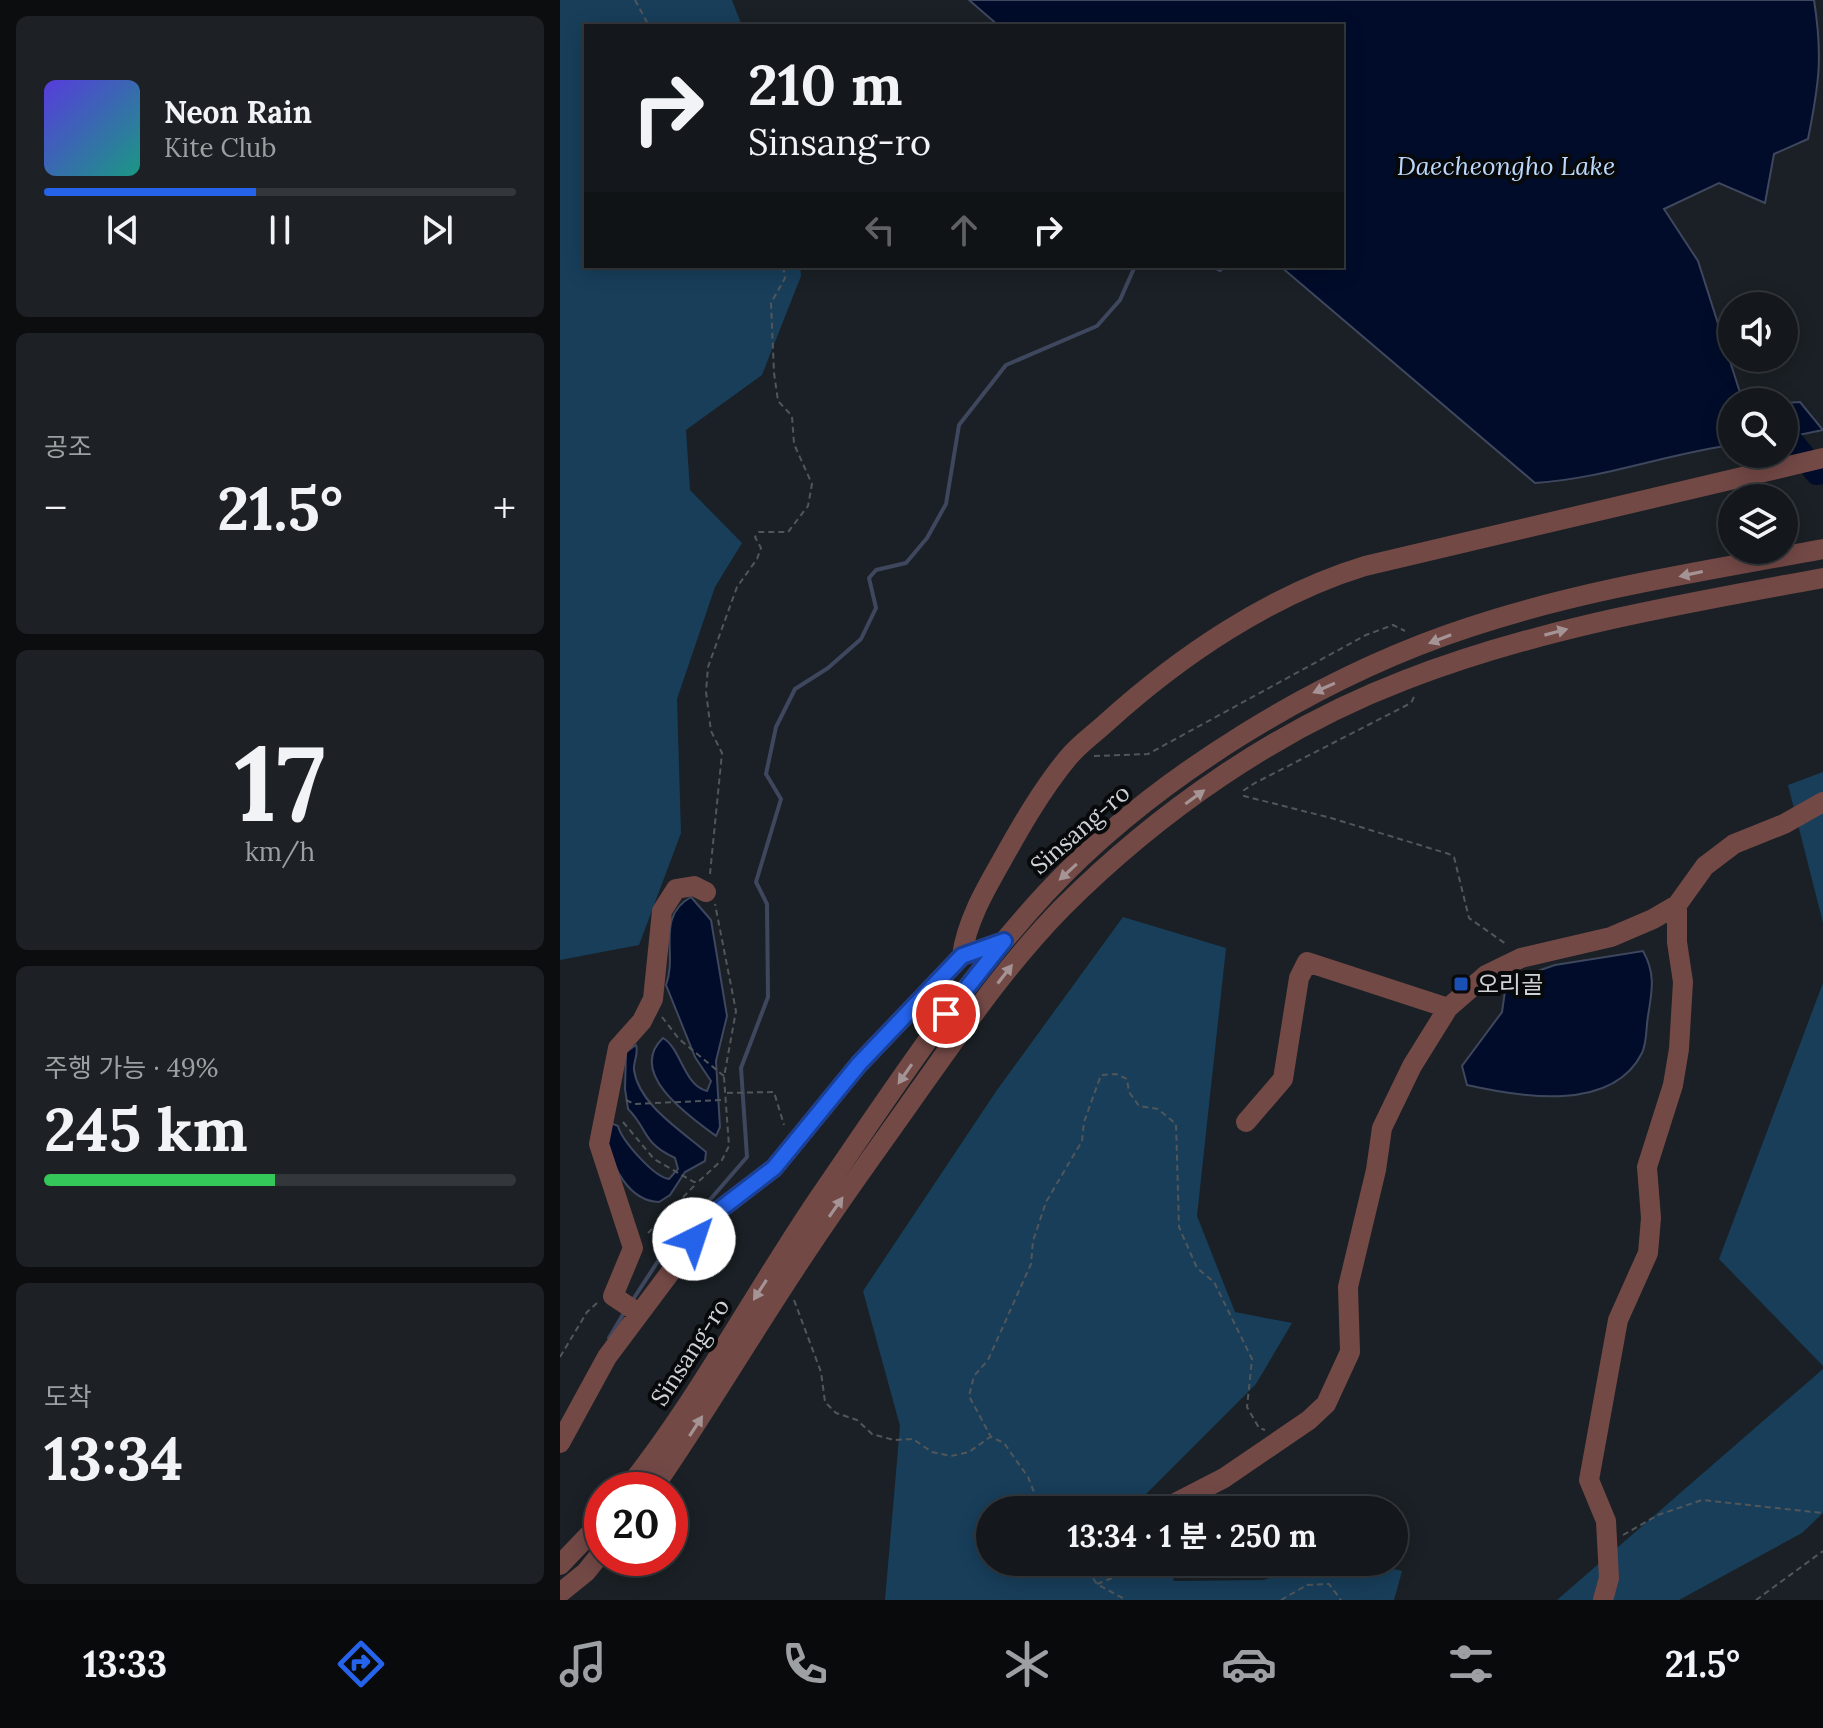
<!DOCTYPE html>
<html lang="ko">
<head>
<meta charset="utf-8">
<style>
	:root { --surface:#14181c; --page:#1d2125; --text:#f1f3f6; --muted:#9da0a3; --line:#33373b; --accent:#2563eb }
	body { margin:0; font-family:Lora,"Noto Sans KR",serif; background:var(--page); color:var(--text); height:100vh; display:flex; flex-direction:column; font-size:30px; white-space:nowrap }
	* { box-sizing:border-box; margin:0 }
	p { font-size:26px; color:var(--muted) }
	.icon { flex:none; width:44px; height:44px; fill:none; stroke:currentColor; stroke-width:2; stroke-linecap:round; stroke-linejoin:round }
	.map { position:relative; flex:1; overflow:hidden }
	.sheet { display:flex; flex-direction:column; gap:16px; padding:16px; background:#0b0d0f; width:560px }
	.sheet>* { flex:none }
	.banner { position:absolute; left:24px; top:24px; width:760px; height:244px; border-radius:0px; box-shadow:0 4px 20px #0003,0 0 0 2px var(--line); background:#14181c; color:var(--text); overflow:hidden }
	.tools { position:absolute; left:1158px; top:292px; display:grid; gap:16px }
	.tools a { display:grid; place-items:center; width:80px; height:80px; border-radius:50%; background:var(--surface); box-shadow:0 4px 20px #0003,0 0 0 2px var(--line); font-size:40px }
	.speed { position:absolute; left:24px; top:1472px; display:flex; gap:16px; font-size:40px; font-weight:700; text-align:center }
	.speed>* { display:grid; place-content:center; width:104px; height:104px; border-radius:50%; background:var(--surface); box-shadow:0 4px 20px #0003,0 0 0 2px var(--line); line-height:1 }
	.speed .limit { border:12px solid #d22; background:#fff; color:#111 }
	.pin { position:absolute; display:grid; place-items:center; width:68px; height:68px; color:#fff; margin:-34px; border:4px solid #fff; border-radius:50%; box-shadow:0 2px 8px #0007 }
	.me { position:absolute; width:88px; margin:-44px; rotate:41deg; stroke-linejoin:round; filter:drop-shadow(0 0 6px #0008) }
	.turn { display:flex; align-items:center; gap:28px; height:168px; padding:0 32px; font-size:36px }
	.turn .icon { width:104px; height:104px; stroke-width:2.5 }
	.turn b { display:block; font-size:56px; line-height:68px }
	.lanes { display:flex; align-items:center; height:76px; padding:0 32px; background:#0003; justify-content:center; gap:40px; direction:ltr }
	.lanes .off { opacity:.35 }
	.big { font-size:60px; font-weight:700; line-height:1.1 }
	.sheet .widget { flex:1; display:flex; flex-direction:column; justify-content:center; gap:12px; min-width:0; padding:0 28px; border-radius:12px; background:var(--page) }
	.sheet .dial { align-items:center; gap:0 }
	.dial b { font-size:104px; line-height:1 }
	.song { display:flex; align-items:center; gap:24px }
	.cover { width:96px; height:96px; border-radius:12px; background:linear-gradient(135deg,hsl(250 70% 55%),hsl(170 70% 35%)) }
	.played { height:8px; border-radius:4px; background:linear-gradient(90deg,var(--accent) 45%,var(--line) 45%) }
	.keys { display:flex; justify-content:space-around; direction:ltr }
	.heat { display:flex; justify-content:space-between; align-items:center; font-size:44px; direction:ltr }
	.charge { height:12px; border-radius:6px; background:linear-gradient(90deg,#34c759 49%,var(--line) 0) }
	.trip { position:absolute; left:416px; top:1496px; width:432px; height:80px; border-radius:40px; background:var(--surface); box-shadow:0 4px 20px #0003,0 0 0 2px var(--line); font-weight:700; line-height:80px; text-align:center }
	.tab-bar { display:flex; height:128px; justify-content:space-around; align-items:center; background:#080a0b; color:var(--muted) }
	.tab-bar .icon { width:56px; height:56px }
	.tab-bar .on { color:var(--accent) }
	.tab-bar b { font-size:36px; color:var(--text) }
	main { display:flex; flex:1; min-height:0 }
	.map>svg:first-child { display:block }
	.green { fill:#183e5a }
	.water { fill:#000c2a; stroke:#3e475d; stroke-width:2 }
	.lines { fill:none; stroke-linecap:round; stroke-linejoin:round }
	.stream { stroke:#3e475d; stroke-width:4 }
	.river { stroke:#000c2a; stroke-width:24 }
	.path { stroke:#51565a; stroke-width:2; stroke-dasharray:6 4; stroke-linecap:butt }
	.minor { stroke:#734946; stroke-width:20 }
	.oneway { fill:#a59495 }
	.route-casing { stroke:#184099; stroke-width:20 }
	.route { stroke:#2563eb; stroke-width:14 }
	.transit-dot { fill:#1a4fb4; stroke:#07090b; stroke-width:3 }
	.labels { text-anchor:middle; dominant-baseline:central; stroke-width:8; stroke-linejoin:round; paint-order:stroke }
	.street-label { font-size:24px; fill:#ced2d5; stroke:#07090b }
	.poi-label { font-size:24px; fill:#ced2d5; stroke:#07090b; text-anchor:start }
	.water-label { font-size:26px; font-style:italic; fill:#bbd7fb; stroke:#07090b }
</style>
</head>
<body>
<main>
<section class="sheet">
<div class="widget">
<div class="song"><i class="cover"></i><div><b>Neon Rain</b><p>Kite Club</p></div></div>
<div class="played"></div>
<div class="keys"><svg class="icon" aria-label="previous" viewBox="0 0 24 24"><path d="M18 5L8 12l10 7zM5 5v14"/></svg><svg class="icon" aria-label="pause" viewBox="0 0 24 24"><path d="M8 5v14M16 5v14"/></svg><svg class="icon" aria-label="next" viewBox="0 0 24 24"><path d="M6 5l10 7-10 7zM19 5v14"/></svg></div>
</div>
<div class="widget"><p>공조</p>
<div class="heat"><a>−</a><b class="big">21.5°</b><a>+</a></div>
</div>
<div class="widget dial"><b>17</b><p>km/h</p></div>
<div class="widget"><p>주행 가능 · 49%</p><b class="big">245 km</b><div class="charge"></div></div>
<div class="widget"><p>도착</p><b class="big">13:34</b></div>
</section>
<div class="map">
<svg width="1263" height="1600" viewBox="0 0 1263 1600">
	<rect width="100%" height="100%" fill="#1a2025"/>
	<!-- green -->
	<path class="green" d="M0 0H172L182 26H26V266H240L241 276 202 375 126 430 130 490 182 543 155 587 117 699 121 833 79 945 0 960Z
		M1263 772V923L1228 785Z
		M563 917 666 948 637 1216 675 1312 732 1323 696 1384 586 1494 591 1510H430V1562H607L614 1581 703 1580 760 1562H805L842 1571 834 1600H325L340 1426 303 1291 437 1090Z
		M1263 983V1366L1159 1259Z
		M1263 1369V1513L1242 1533 1119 1600H997Z"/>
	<!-- water -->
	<path class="water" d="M409 0H1254C1263 57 1259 84 1248 139L1214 154 1205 203 1159 183 1104 209 1138 261 1183 402H1172V445C1106 454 1041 479 975 483L720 266H782V26H439Z
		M1240 402 1263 430 1224 438V403Z
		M131 897 151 920 167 1016 156 1061 160 1127 156 1136C130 1117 66 1073 103 1038 121 1048 124 1086 147 1091L151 1081 135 1057 106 985C118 954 95 917 131 897Z
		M1083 951C1096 974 1092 991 1088 1016 1086 1027 1087 1043 1082 1053 1052 1113 960 1097 907 1085L902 1066 942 1012 945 991 960 977 995 965Z
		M76 1045C79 1055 73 1061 74 1070 79 1105 122 1131 146 1152L145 1161 125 1172 110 1195 99 1202C67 1201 53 1165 44 1139L51 1123 58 1126C62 1141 94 1177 109 1179L118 1169 115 1158C81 1142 89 1130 68 1109L65 1089 66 1052Z"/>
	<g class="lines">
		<!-- stream -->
		<path class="stream" d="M652 266 660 270 664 266
			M72 1301 102 1255 187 1157 181 1068 208 997 207 904 196 882 221 799 206 774 216 727 235 689 268 668 301 639 316 608 309 578 316 570 346 563 367 538 386 504 399 425 446 365 537 326 560 300 575 266
			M49 1338 65 1311"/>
		<!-- river -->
		<path class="river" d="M1228 437 1257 473 1263 472"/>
		<!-- path -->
		<path class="path" d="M75 0 89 26
			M854 697 851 703 695 783 684 790V796L771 818 889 854 894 857 909 918 946 944
			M534 756 588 754 806 635 833 625 845 631
			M150 874 162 753 151 731 146 692 148 667 177 587 197 559 201 548 195 537 199 532H228L248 506 252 484 234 444 232 416 218 401 214 373 211 303 225 278 223 266
			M102 1017 119 1039 164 1076
			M167 1093 214 1092 224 1125
			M66 1100 74 1104 163 1100
			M63 1122 94 1159 134 1182H138L162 1160 169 1146 164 1077 176 1011 155 904
			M88 1233 137 1183
			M234 1300 261 1372 265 1402 276 1413 297 1420 312 1434 334 1440 353 1439 372 1452 391 1456 409 1452 430 1437
			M0 1357 27 1312 37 1303
			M481 1510 468 1477 444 1443 431 1437 409 1396 414 1376 428 1360 471 1264 473 1241 486 1202 522 1141 524 1122 541 1075 556 1074 567 1079 569 1092 579 1106 598 1109 616 1124 619 1227 637 1268 654 1282 692 1359 687 1407 699 1428 705 1430
			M1063 1535 1098 1515 1142 1500 1263 1513
			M522 1562 537 1584 566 1600
			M537 1584 577 1568 582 1562
			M721 1600 747 1585 769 1584 781 1600
			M1196 1600 1263 1551"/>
		<!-- minor -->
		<path class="minor" d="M402 956C406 923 425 890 441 862 461 826 481 791 507 759 518 745 534 734 547 722 620 656 710 595 805 566L1263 458
			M686 1122 723 1079 739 978 747 962 888 1008
			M77 1312 53 1296 73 1248 39 1144 58 1048 82 1021 93 999 102 911 116 889 134 886 146 892
			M0 1443 47 1357 154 1214 214 1168 299 1064 402 956 444 941
			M66 1490C138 1400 192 1297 256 1202 329 1096 399 987 486 893 594 777 760 676 910 627 1024 589 1145 571 1263 549
			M92 1490C153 1402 206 1309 267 1221 296 1178 327 1136 357 1093 402 1030 447 964 502 908 599 811 717 729 845 680 979 628 1122 604 1263 578
			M602 1510 664 1478 749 1420 766 1404 790 1352 788 1287 816 1170 822 1128 852 1066 888 1008 926 975 961 958 1051 937 1093 919 1117 905 1145 866 1174 844 1224 824 1263 802
			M0 1565 42 1521
			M0 1593 26 1572 42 1552
			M1043 1600 1049 1578 1046 1521 1029 1480 1058 1320 1088 1253 1091 1218 1087 1167 1113 1085 1119 1049 1123 982 1117 942V905"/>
	</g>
	<!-- one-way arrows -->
	<defs><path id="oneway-solid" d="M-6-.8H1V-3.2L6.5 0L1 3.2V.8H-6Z" transform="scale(2)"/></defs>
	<g class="oneway">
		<use href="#oneway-solid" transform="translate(1131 574) rotate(168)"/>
		<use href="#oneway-solid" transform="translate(996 632) rotate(-15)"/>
		<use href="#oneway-solid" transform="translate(880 639) rotate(159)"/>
		<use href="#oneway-solid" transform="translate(764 688) rotate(156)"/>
		<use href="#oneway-solid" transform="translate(635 797) rotate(-36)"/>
		<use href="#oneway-solid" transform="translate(508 872) rotate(137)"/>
		<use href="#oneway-solid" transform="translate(445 974) rotate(-52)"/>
		<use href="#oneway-solid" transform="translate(345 1074) rotate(125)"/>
		<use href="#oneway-solid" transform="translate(276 1207) rotate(-55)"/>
		<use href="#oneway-solid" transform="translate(200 1290) rotate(123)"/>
		<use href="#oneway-solid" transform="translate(136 1426) rotate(-57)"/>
	</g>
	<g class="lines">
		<!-- route casing -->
		<g class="route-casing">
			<path id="route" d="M134 1239 154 1214 214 1168 299 1064 402 956 444 941 386 1014"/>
		</g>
		<!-- route -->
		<use href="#route" class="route"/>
	</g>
	<!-- markers -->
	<rect class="transit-dot" x="893" y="976" width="16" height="16" rx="4"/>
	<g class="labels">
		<!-- street labels -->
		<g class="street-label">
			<text transform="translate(520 829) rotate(-41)">Sinsang-ro</text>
			<text transform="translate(130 1352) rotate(-57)">Sinsang-ro</text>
		</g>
		<!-- poi labels -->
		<g class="poi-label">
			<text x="917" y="984">오리골</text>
		</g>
		<!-- water labels -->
		<g class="water-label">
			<text x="946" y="165">Daecheongho Lake</text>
		</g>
	</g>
</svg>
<div class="tools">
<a><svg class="icon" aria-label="sound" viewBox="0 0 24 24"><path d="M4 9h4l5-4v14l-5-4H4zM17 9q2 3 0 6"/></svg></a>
<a><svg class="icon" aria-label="search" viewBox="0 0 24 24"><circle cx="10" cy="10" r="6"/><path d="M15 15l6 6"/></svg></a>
<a><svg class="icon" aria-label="layers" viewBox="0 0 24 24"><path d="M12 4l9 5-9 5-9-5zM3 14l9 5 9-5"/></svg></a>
</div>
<div class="speed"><div class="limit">20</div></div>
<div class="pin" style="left:386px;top:1014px;background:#d93025"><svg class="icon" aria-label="arrive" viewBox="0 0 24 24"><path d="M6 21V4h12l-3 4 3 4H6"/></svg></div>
<svg class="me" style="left:134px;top:1239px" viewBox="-20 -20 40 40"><circle r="19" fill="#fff"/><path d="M0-13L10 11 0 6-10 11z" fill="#2563eb"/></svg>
<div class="trip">13:34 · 1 분 · 250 m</div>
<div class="banner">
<div class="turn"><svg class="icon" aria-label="right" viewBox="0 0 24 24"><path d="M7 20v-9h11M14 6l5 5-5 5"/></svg><div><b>210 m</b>Sinsang-ro</div></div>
<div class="lanes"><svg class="icon off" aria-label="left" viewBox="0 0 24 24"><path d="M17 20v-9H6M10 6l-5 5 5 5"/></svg><svg class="icon off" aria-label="ahead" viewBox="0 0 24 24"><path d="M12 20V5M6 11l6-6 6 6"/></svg><svg class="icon" aria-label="right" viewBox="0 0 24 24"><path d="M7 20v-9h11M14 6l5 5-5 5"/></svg></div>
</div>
</div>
</main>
<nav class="tab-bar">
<b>13:33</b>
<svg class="icon on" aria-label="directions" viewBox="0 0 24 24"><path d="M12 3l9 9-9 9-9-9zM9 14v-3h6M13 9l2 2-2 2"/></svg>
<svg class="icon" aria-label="music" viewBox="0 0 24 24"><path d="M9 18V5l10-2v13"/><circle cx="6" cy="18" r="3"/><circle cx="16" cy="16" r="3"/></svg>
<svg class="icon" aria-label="phone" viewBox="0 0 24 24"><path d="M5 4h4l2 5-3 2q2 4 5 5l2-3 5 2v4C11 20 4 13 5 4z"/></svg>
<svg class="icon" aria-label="climate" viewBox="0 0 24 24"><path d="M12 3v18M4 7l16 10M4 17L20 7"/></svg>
<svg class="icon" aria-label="car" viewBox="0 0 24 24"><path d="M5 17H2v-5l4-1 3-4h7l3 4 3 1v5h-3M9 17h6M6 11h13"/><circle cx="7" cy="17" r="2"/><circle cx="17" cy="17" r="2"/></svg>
<svg class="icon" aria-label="filters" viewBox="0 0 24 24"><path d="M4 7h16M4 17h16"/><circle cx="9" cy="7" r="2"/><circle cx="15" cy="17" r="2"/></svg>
<b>21.5°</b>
</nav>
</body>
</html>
